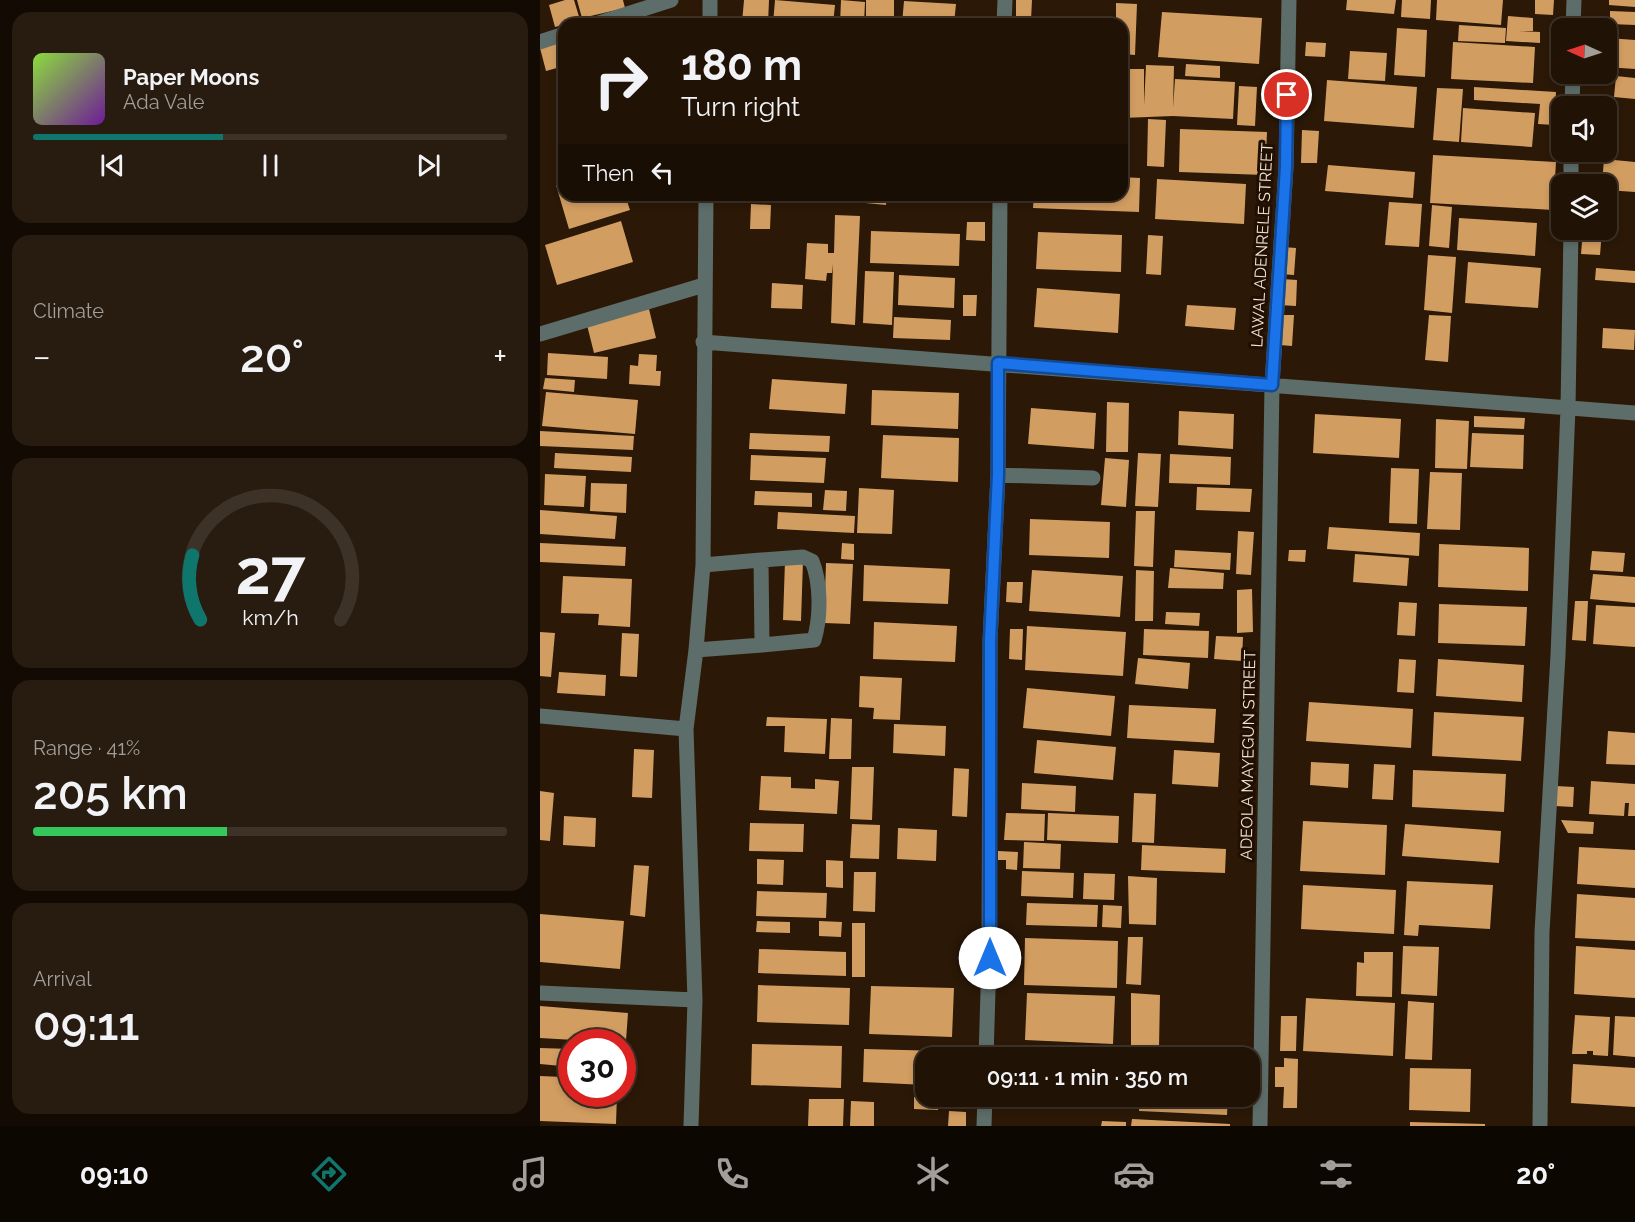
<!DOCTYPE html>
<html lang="en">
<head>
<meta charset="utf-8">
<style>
	:root { --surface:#201205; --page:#281b0f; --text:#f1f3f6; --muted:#a29e9a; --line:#3d3227; --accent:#0f766e }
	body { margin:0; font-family:Raleway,sans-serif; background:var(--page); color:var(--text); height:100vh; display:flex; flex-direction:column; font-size:22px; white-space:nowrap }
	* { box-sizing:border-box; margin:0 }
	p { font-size:20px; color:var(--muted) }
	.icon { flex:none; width:33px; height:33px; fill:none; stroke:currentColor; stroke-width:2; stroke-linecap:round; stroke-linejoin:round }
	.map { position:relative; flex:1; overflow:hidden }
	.sheet { display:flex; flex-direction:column; gap:12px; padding:12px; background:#120a03; width:540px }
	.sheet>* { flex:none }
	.hud { position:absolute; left:18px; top:18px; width:570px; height:183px; border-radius:18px; box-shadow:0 3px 9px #0003,0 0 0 2px var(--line); background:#201205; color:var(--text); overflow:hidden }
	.needle { width:39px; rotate:273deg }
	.tools { position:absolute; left:1011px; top:18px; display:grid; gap:12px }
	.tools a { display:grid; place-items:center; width:66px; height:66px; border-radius:12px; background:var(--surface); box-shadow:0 3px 9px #0003,0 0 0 2px var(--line); font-size:30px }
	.speed { position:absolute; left:18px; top:1029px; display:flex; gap:12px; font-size:30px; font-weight:700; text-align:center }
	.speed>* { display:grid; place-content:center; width:78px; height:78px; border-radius:50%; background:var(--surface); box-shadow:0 3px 9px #0003,0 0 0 2px var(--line); line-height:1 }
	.speed .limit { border:9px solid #d22; background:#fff; color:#111 }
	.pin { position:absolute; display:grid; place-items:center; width:51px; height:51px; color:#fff; margin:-26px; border:3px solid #fff; border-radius:50%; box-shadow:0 2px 6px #0007 }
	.me { position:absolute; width:66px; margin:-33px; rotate:0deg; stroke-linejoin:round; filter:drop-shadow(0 0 4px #0008) }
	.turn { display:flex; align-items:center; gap:21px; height:126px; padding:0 24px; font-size:27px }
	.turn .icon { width:78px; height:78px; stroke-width:2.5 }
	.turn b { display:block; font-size:42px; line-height:51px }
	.then { display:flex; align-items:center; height:57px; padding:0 24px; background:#0003; gap:12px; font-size:22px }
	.big { font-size:45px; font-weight:600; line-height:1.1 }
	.sheet .tile { flex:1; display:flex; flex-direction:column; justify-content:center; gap:9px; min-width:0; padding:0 21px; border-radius:18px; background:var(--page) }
	.sheet .dial { align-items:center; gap:0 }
	.dial svg { height:156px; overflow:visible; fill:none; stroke:var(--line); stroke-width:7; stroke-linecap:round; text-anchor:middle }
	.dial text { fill:var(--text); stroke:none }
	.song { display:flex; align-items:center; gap:18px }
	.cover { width:72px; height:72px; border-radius:9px; background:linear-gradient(135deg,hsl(90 70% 55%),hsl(280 70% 35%)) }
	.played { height:6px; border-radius:3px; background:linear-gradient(90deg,var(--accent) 40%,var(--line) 40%) }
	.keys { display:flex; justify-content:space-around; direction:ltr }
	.heat { display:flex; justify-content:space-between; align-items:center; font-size:33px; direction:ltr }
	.charge { height:9px; border-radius:4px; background:linear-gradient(90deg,#34c759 41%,var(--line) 0) }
	.trip { position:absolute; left:375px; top:1047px; width:345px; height:60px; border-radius:18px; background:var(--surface); box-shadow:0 3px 9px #0003,0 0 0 2px var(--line); font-weight:600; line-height:60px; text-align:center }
	.tabs { display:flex; height:96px; justify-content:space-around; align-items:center; background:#0d0702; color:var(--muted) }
	.tabs .icon { width:42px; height:42px }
	.tabs .current { color:var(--accent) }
	.tabs b { font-size:27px; color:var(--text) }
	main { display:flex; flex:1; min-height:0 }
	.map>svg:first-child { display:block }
	.building { fill:#d29d60 }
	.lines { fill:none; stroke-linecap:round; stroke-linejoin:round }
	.minor { stroke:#5d6d6a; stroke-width:15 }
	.route-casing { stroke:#114b97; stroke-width:15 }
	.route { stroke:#1a73e8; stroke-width:10 }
	.labels { text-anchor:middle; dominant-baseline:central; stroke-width:6; stroke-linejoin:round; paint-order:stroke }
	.street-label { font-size:16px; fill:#f1e4d9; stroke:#210f01 }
</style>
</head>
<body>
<main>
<section class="sheet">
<div class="tile">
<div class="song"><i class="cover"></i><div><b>Paper Moons</b><p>Ada Vale</p></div></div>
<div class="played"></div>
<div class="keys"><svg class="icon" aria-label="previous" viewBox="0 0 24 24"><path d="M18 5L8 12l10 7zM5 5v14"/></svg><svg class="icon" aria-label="pause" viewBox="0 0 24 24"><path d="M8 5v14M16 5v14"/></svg><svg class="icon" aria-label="next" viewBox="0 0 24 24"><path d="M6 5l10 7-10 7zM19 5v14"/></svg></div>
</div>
<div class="tile"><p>Climate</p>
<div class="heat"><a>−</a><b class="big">20°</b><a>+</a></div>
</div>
<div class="tile dial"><svg viewBox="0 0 100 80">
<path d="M14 69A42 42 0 1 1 86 69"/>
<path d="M14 69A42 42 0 0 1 10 36" stroke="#0f766e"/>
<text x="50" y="56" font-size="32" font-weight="700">27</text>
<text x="50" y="72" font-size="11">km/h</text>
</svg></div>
<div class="tile"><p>Range · 41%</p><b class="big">205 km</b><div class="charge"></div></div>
<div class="tile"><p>Arrival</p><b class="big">09:11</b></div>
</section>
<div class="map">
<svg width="1095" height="1126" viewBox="0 0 1095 1126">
	<rect width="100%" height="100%" fill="#2b1807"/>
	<!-- building -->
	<path class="building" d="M25 0H34L40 20 15 27 9 5Z
		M37 0H83L85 8 42 18Z
		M204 0H229L228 24 202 23Z
		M235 0 295 5 293 24H233Z
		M301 0 325 2 324 24H300Z
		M326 0H354V24H326Z
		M476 0H492L491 20 476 19Z
		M807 0H856L854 14 806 10Z
		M862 0H891L890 19 861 17Z
		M897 0H963L961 25 896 20Z
		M995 0H1014L1013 15 995 14Z
		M1069 0H1095V7L1069 5Z
		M364 1 416 4 414 24H362Z
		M576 3 597 4 595 55 582 54V24H576Z
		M1070 11 1095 12V25L1070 24Z
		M622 12 722 18 719 64 618 57Z
		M968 16 993 18V31H978L1000 32V43L966 41Z
		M919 25 966 28 965 43 918 41Z
		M857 28 887 30 885 77 854 75Z
		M1068 38 1095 40V69L1066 67Z
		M24 41V66L6 71 0 48Z
		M766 42 786 43 785 57 765 56Z
		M913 42 995 47 993 83 911 79Z
		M810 51 847 53 845 81 808 79Z
		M646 64 680 66V78L645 76Z
		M606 65 634 66 633 108 635 79 695 82 693 119 633 116 582 118V69H604V105Z
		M1076 76 1095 78V99L1074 97Z
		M787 80 877 87 874 128 784 121Z
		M699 86 717 87 715 126 697 125Z
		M934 87 1016 92 1014 125 998 124 1000 104 934 100Z
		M897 88 923 89 919 142 893 140Z
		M923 108 995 113 992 147 921 142Z
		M608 119 626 120 624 167 607 166Z
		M640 129 727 132 725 175 639 172Z
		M762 130 779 131 777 163H761Z
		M893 155 1016 162 1013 210 890 203Z
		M1064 159 1095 162V192L1066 190V184H1062Z
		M788 165 875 172 873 198 785 191Z
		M582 177 600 178 599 212 493 208 494 195H582Z
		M617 179 706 184 704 224 615 219Z
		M24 183V195H85L90 210 29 229 16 185Z
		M325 195H347L346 205 325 203Z
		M849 202 882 204 879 247 845 245Z
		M211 204 231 205 230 229H210Z
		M892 205 912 207 909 248 889 246Z
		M295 215 320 216 315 325 291 323 293 264 292 273H287L286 281 265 279 267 243 288 244V253H294Z
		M919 218 997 223 995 256 917 250Z
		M81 221 93 262 17 285 5 245Z
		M427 222H445V241L426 240Z
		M1043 230H1062L1060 255 1041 254Z
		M331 231 420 234 419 266 330 263Z
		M498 232 582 235 581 272 496 269Z
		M608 235 623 236 621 275 606 274Z
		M743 247 756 248 754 275 740 274Z
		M888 255 916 257 912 313 884 310Z
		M928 262 1001 268 998 308 925 303Z
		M1056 268 1095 271V283L1055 280Z
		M325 271 354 272 352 325 323 323Z
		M359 275 415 278 414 308 358 305Z
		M742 279 757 280 756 306 739 305Z
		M232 283 263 285 262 309 231 308Z
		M497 288 580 294 578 333 494 327Z
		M423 295H437L436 316H423Z
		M647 305 696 308 694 330 645 326Z
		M109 309 116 338 54 353 47 325Z
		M742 315H754L752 346 740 345Z
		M889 315 911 316 908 362 885 360Z
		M354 317 411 320 410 340 353 338Z
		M1063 328 1095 330 1094 350 1062 348Z
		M8 353 68 357 67 379 7 375Z
		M99 354 117 355 116 371H121L120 386 89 384 90 365 98 366Z
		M5 378 35 380 34 392 3 389Z
		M232 379 307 384 305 414 229 409Z
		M332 390 419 393 418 429 331 425Z
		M6 392 98 400 95 434 2 426Z
		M567 402 589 403 588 452H566Z
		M491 408 556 413 554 449 488 444Z
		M639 411 694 414 693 449 638 445Z
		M775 414 861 419 859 458 773 453Z
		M934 416 985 418 984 429 934 427Z
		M896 419 929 421 927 469 895 468Z
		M0 431 94 436 93 450 0 446Z
		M210 433 290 436 289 452 209 449Z
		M932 433 984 435 983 469 930 467Z
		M343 435 419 438 418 482 341 478Z
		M15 453 92 457 91 472 14 468Z
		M598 453 621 454 618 507 595 506Z
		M630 454 691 457 690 485 629 483Z
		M211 455 286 458 284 483 210 480Z
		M565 458 589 460 586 507 561 505Z
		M851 468 879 469 877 524 849 523Z
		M890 472 922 473 920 530 887 529Z
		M5 474 46 476 44 507 4 505Z
		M51 483 87 484 86 513 50 511Z
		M657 487 712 489 710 512 656 510Z
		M319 488 354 490 352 534 317 533Z
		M285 490 307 491 306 511 283 510Z
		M215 491 272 493V507L214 505Z
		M0 510 77 516 75 539 0 534Z
		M596 511H615L613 567 594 566Z
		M238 512 315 516 314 533 237 529Z
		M490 519 570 522 569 558 489 555Z
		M789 527 880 533 879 556 787 549Z
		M698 531 714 532 711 575 696 574Z
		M0 543 86 547 85 566 0 562Z
		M302 543 314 544V560L301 559Z
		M899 544 989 548 988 591 898 587Z
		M635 550 691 553 690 570 634 567Z
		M749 550H766L765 562 748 561Z
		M1052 551 1085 553 1083 572 1050 570Z
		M815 554 869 558 867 586 813 582Z
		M245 561H263L261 621 243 620Z
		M286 563 313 564 310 624 284 623Z
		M324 565 410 569 408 604 323 601Z
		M630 568 684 573 683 589 628 588Z
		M492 570 583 576 580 617 489 611Z
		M596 570 614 571 613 621H595Z
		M1053 574 1095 577V603L1050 599Z
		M23 576 92 579 90 627 58 625 59 614 21 613Z
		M467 582H483L482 603 466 602Z
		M712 589 713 632 697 633V590Z
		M1035 601H1048L1046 641 1032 640Z
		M859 602 877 603 875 636 857 635Z
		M899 604 987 607 985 646 898 643Z
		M1056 605 1095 607V647L1053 644Z
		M626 612 660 613 659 626 625 624Z
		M334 622 417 626 415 662 333 659Z
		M487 626 586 632 583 676 485 670Z
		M470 629H483L482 660 469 659Z
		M604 629 669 631 668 658 603 655Z
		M0 632 15 633 11 677 0 676Z
		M82 633 99 634 97 677 80 676Z
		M676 636 703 637 702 661 674 659Z
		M598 658 650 663 648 689 595 684Z
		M859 659 876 660 874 693 857 692Z
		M898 659 984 665 982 702 896 696Z
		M19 672 66 675 65 696 17 693Z
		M320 676 362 678 360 720 333 719 334 708 319 707Z
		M487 688 575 696 571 736 483 728Z
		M769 702 873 709 871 748 766 741Z
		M589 705 676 709 674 743 587 738Z
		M894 712 984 717 981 761 892 756Z
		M227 717 287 719 285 754 244 752 245 726H226Z
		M291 718 312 719 311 759H289Z
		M354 724 406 726 405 756 353 753Z
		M1068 731 1095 733V765L1066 764Z
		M497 740 576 747 573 780 494 773Z
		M94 749 114 750 112 798 92 797Z
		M634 750 680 753 678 787 632 784Z
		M771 762 809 764 808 788 770 785Z
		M834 764 855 765 853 800 832 799Z
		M312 767H334L332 820 310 819Z
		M414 768 429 769 427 817 412 816Z
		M873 770 966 774 964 812 872 807Z
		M221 776 251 777V788L275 789V779L299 781 297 814 219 810Z
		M1051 781 1095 784V816H1088L1089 803H1085L1084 816 1049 814Z
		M482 783 536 786 535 812 481 809Z
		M1016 786 1034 787 1033 807 1015 806Z
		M0 791 14 793 10 841 0 840Z
		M594 793 616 794 614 843 592 842Z
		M466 813 505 814 504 841 464 840Z
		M508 813 579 816 578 843 507 840Z
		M24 816 56 818 55 847 23 845Z
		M1021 820 1054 822 1053 834 1028 833Z
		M763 821 847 825 845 875 760 871Z
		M210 823 264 824 263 852 209 851Z
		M312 824 340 825 339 859 310 858Z
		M865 824 961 831 959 863 862 856Z
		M358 828 397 830 396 861 357 859Z
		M484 842 521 844 520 869 483 868Z
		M602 845 686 849 685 873 601 870Z
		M1039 847 1095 850V888L1037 884Z
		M458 851 478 852 477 870 466 869V860H458Z
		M217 859 244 860 243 885 217 884Z
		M286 860 303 861V888L286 887Z
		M94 865 109 866 105 917 90 915Z
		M482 871 534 873 533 898 481 896Z
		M314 872H336L335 912 313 911Z
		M544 873 575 874 574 900 543 899Z
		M588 876 617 878 616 925 589 924Z
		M867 881 953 885 950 929 879 925 878 936 864 935Z
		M763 885 856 890 854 934 761 929Z
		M217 891 287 893 286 918 216 916Z
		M1037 894 1095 898V941L1035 938Z
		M487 903 558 905 557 927 486 925Z
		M563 905 582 906 581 928 562 927Z
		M0 914 84 921 80 969 0 962Z
		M217 921 250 922V933L216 932Z
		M279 921 302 922 301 937 279 936Z
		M312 923H325V977H312Z
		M588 937H603L601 985 586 984Z
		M485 938 578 941 577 988 484 985Z
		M863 946 899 947 897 996 861 994Z
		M1036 946 1095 950V998L1034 994Z
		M219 949 306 952V976L218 973Z
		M824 952H853L852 997 816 996 817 962 824 963Z
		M218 985 310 988 309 1025 217 1022Z
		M331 986 414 988 412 1037 329 1034Z
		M487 993 575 996 573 1044 485 1040Z
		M591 993 620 995 619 1047 591 1046Z
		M766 998 855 1003 853 1056 763 1051Z
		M868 1001 894 1003 892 1060 865 1059Z
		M0 1006 88 1013 84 1068 82 1042H34V1040L0 1038Z
		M1035 1015 1070 1017 1068 1056 1053 1055V1051H1047V1054H1032Z
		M741 1016H757L756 1051H740Z
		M1075 1016 1095 1017V1057L1073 1055Z
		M212 1044 302 1046 301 1088 211 1085Z
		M0 1048 32 1049V1067L0 1064Z
		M324 1049 403 1051V1058H386V1085L323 1082Z
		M556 1051 584 1052 583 1058H556Z
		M744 1058 758 1059 757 1108H743L744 1087H735V1067H744Z
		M1033 1064 1095 1068V1107L1031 1103Z
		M870 1068 931 1069 930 1112 869 1110Z
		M0 1076 23 1077 22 1088H29V1077H32V1094H77L76 1124 0 1121Z
		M554 1096H582V1105L554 1104Z
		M600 1096H688L687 1115 599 1111Z
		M374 1097H399L398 1110 374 1109Z
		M269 1099H304L303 1126H268Z
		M311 1101 334 1102V1126H310Z
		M409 1111 426 1112V1126H408Z
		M592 1119 690 1124V1126H591Z
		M562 1121 586 1122V1126H561Z
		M870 1122 945 1124V1126H870Z"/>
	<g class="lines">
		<!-- minor -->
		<path class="minor" d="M56 24 131 0
			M170 24V0
			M464 24 465 0
			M1033 28 1034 0
			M0 42 24 34
			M1032 106 1033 74
			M1031 184V152
			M0 334 164 285
			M163 342 1095 413
			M458 475 553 478
			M221 560 263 557 272 561C281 583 281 617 274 640L222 645
			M156 650 222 645 221 560 163 565
			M0 716 146 729
			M0 993 155 1000
			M446 1058 449 958 450 641 458 475 460 195
			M151 1126 155 1000 146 729 156 650 163 565 166 195
			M444 1126 445 1096
			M720 1126 732 385 746 167 749 0
			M1000 1126 1002 932 1018 655 1028 408 1031 230"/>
	</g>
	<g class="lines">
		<!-- route casing -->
		<g class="route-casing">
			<path id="route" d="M450 958V641L458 475V363L732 385 746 167 747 95"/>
		</g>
		<!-- route -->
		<use href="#route" class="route"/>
	</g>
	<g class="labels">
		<!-- street labels -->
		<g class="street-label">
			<text transform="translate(722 245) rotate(-87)">LAWAL ADENRELE STREET</text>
			<text transform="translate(708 755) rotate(-89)">ADEOLA MAYEGUN STREET</text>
		</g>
	</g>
</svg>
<div class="tools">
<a><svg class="needle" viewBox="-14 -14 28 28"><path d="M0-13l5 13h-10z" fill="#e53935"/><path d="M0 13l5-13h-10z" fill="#a29e9a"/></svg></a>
<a><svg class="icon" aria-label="sound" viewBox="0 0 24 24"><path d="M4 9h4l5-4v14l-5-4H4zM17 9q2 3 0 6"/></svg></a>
<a><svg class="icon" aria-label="layers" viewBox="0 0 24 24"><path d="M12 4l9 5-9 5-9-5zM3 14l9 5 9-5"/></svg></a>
</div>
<div class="speed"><div class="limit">30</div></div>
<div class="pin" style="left:747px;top:95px;background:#d93025"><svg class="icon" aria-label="arrive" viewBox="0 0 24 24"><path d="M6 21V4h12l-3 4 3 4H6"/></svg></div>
<svg class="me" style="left:450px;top:958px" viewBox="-20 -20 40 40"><circle r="19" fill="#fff"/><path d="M0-13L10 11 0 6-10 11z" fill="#1a73e8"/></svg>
<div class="trip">09:11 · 1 min · 350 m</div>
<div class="hud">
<div class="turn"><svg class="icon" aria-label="right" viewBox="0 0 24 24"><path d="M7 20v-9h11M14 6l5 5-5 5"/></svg><div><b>180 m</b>Turn right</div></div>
<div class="then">Then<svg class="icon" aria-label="left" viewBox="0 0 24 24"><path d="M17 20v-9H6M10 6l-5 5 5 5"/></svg></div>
</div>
</div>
</main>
<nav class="tabs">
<b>09:10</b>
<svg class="icon current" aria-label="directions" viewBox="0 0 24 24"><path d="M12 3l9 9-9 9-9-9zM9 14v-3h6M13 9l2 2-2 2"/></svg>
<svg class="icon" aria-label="music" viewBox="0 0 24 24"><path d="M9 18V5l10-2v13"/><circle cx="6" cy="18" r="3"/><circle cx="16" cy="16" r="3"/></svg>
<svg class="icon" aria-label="phone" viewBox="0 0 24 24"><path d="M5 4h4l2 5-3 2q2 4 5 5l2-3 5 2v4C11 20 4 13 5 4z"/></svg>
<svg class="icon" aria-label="climate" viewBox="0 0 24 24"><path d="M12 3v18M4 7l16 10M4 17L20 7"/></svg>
<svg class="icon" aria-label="car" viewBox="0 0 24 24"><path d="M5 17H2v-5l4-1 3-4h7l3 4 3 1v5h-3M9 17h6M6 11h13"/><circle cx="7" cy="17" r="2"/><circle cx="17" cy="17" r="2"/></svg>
<svg class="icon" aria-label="filters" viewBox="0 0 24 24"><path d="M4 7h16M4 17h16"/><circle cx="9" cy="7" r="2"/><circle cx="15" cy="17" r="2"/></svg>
<b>20°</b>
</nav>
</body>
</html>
